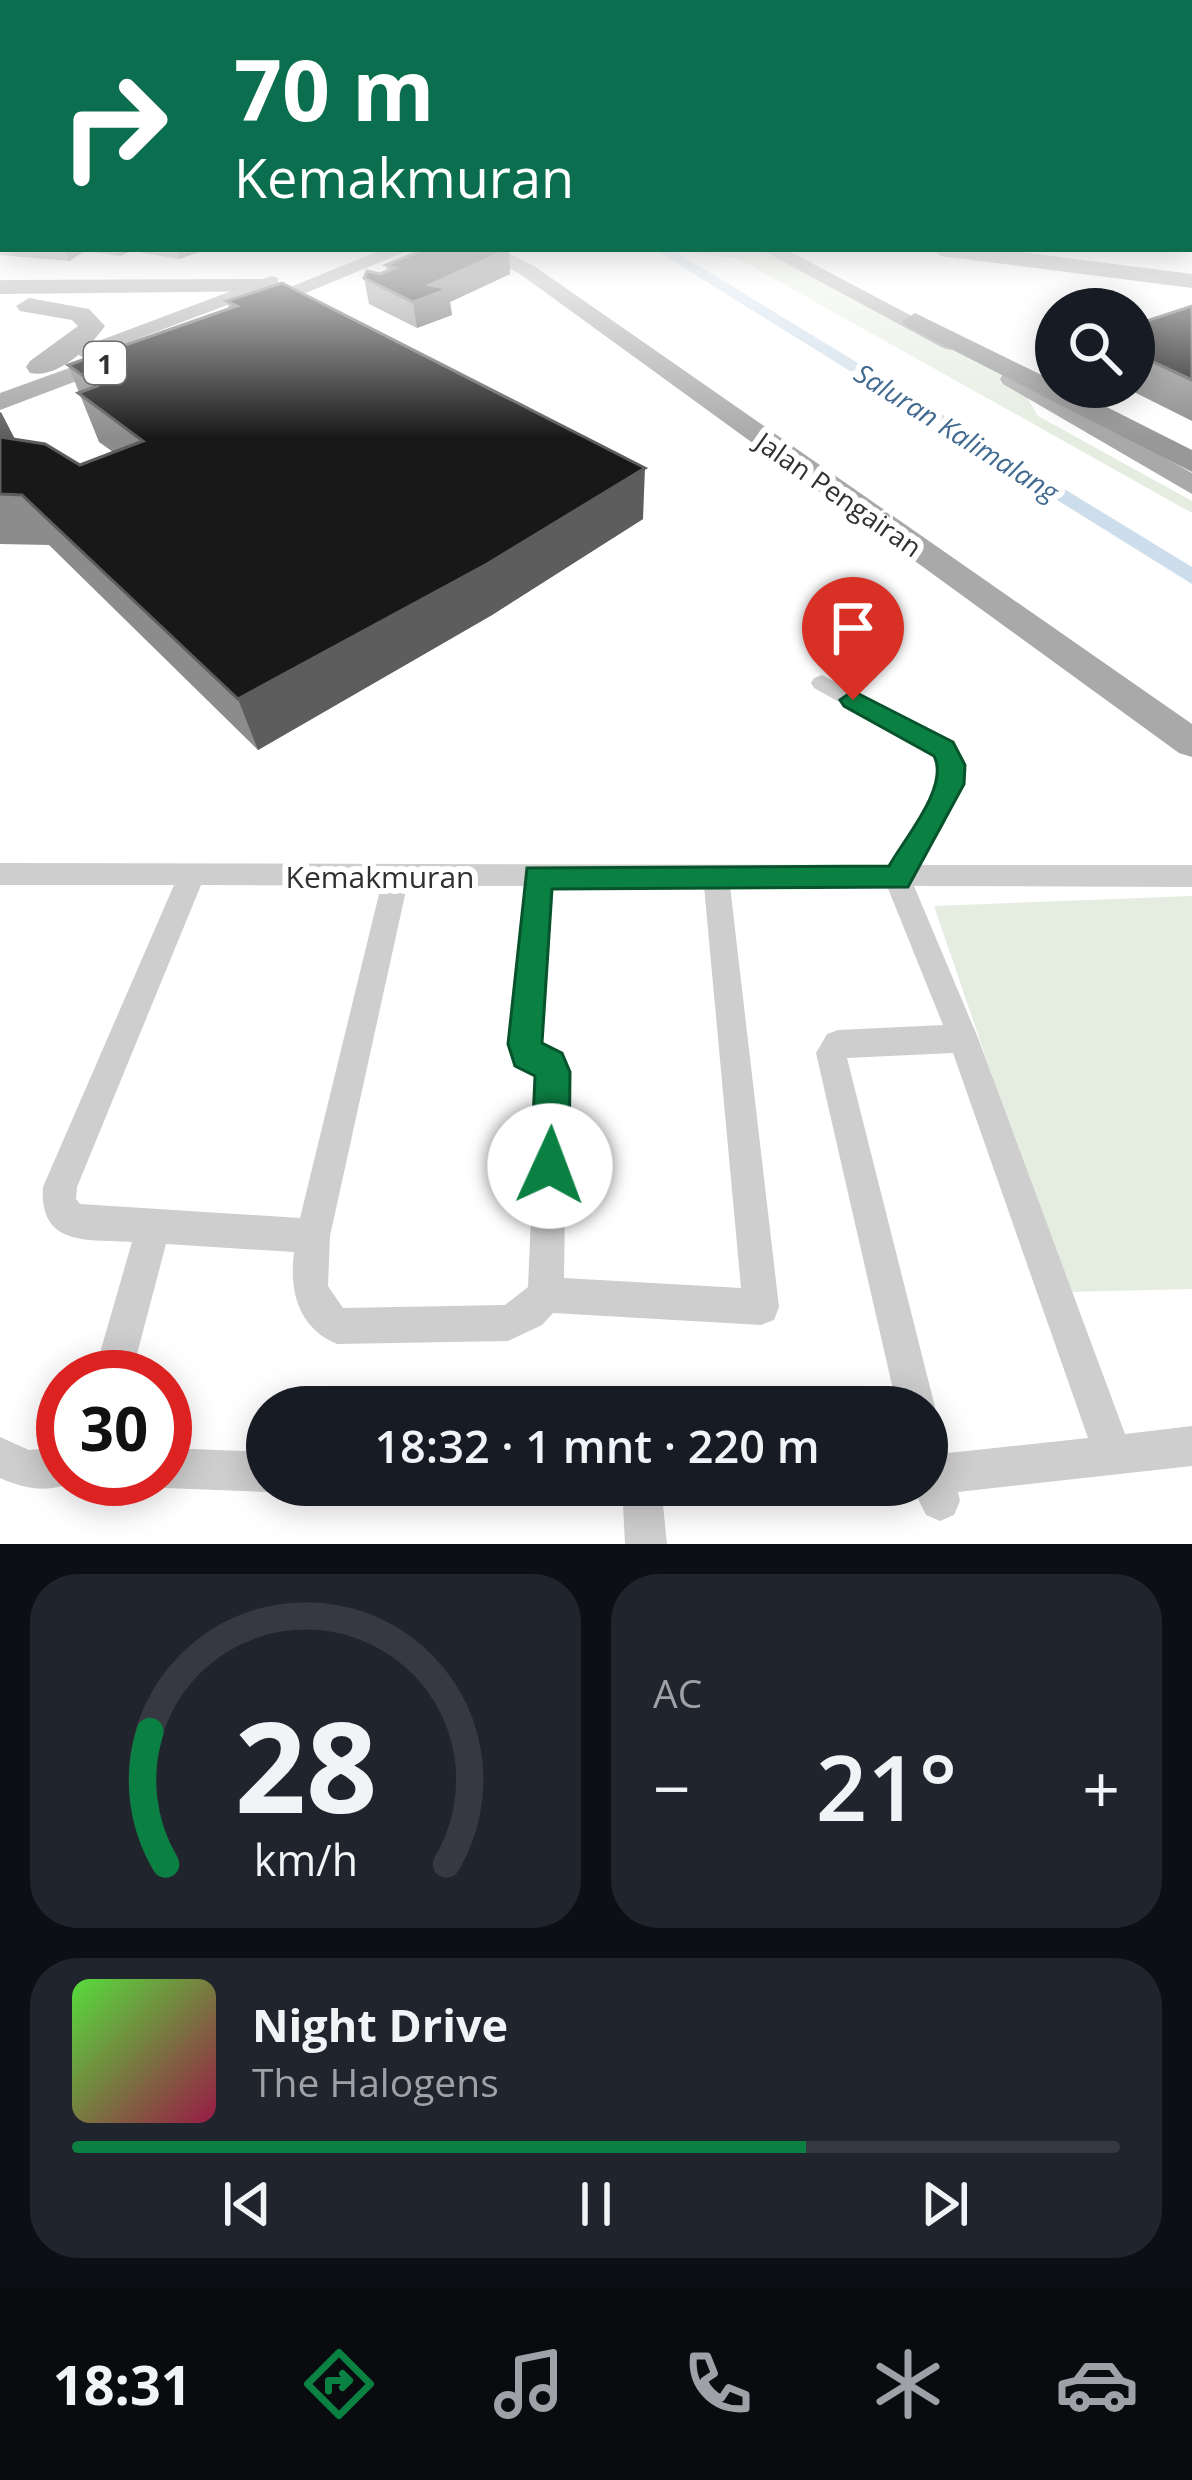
<!DOCTYPE html>
<html lang="id">
<head>
<meta charset="utf-8">
<style>
	:root { --surface:#171b24; --page:#20242c; --text:#f1f3f6; --muted:#9ea1a6; --line:#363941; --accent:#0b8043 }
	body { margin:0; font-family:"Open Sans",sans-serif; background:var(--page); color:var(--text); height:100vh; display:flex; flex-direction:column; font-size:45px; white-space:nowrap }
	* { box-sizing:border-box; margin:0 }
	p { font-size:39px; color:var(--muted) }
	.icon { flex:none; width:66px; height:66px; fill:none; stroke:currentColor; stroke-width:2; stroke-linecap:round; stroke-linejoin:round }
	.map { position:relative; height:1544px; overflow:hidden }
	.sheet { display:flex; flex-direction:column; gap:30px; padding:30px; background:#0d0f14; flex:1 }
	.sheet>* { flex:none }
	.top-card { position:absolute; left:0px; top:0px; width:1194px; height:252px; box-shadow:0 6px 30px #0003; background:#0b6e4f; color:#fff; overflow:hidden }
	.controls { position:absolute; left:1035px; top:288px; display:grid; gap:24px }
	.controls a { display:grid; place-items:center; width:120px; height:120px; border-radius:50%; background:var(--surface); box-shadow:0 6px 30px #0003; font-size:60px }
	.speed { position:absolute; left:36px; top:1350px; display:flex; gap:24px; font-size:60px; font-weight:700; text-align:center }
	.speed>* { display:grid; place-content:center; width:156px; height:156px; border-radius:50%; background:var(--surface); box-shadow:0 6px 30px #0003; line-height:1 }
	.speed .limit { border:18px solid #d22; background:#fff; color:#111 }
	.pin { position:absolute; display:grid; place-items:center; width:102px; height:102px; color:#fff; margin:-123px -51px; border-radius:50% 50% 50% 0; rotate:-45deg; box-shadow:0 0 12px #0007 }
	.pin .icon { rotate:45deg }
	.me { position:absolute; width:132px; margin:-66px; rotate:2deg; stroke-linejoin:round; filter:drop-shadow(0 0 9px #0008) }
	.turn { display:flex; align-items:center; gap:42px; height:252px; padding:0 36px; font-size:54px }
	.turn .icon { width:156px; height:156px; stroke-width:2.5 }
	.turn b { display:block; font-size:84px; line-height:102px }
	.big { font-size:90px; font-weight:600; line-height:1.1 }
	.sheet .card { flex:1; display:flex; flex-direction:column; justify-content:center; gap:18px; min-width:0; padding:0 42px; border-radius:48px; background:var(--page) }
	.sheet .dial { align-items:center; gap:0 }
	.dial svg { height:312px; overflow:visible; fill:none; stroke:var(--line); stroke-width:7; stroke-linecap:round; text-anchor:middle }
	.dial text { fill:var(--text); stroke:none }
	.song { display:flex; align-items:center; gap:36px }
	.cover { width:144px; height:144px; border-radius:18px; background:linear-gradient(135deg,hsl(110 70% 55%),hsl(340 70% 35%)) }
	.played { height:12px; border-radius:6px; background:linear-gradient(90deg,var(--accent) 70%,var(--line) 70%) }
	.keys { display:flex; justify-content:space-around; direction:ltr }
	.heat { display:flex; justify-content:space-between; align-items:center; font-size:66px; direction:ltr }
	.sheet .tiles { flex:1; display:grid; gap:30px; grid-template-columns:1fr 1fr }
	.card:last-child { grid-column:span 2 }
	.trip { position:absolute; left:246px; top:1386px; width:702px; height:120px; border-radius:60px; background:var(--surface); box-shadow:0 6px 30px #0003; font-weight:600; line-height:120px; text-align:center }
	.tab-bar { display:flex; height:192px; justify-content:space-around; align-items:center; background:#090b0e; color:var(--muted) }
	.tab-bar .icon { width:84px; height:84px }
	.tab-bar .current { color:var(--accent) }
	.tab-bar b { font-size:54px; color:var(--text) }
	.map>svg:first-child { display:block }
	.green { fill:#e5ede0 }
	.lines { fill:none; stroke-linecap:round; stroke-linejoin:round }
	.canal { fill:#cdddeb; fill-rule:evenodd }
	.minor { fill:#cecece; fill-rule:evenodd }
	.primary { fill:#a9a9a9; fill-rule:evenodd }
	.trunk { fill:#a0a0a0; fill-rule:evenodd }
	.motorway { fill:#989898; fill-rule:evenodd }
	.wall { fill:#8c8c8c }
	.shaded-wall { fill:#5d5d5d }
	.building { fill:#181818; stroke:#5d5d5d; stroke-width:3 }
	.route { fill:#0b8043; stroke:#07532c; stroke-width:3 }
	.labels { text-anchor:middle; dominant-baseline:central; stroke-width:12; stroke-linejoin:round; paint-order:stroke }
	.shield { fill:#fff; stroke:#6f6f6f; stroke-width:3 }
	.shield-label { font-size:27px; font-weight:bold; fill:#313131 }
	.far-water-label { font-size:27px; font-style:italic; fill:#426a90; stroke:#fff }
	.far-street-label { font-size:27px; fill:#313131; stroke:#fff }
	.street-label { font-size:30px; fill:#313131; stroke:#fff }
</style>
</head>
<body>
<div class="map">
<svg width="1192" height="1544" viewBox="0 0 1192 1544">
	<rect width="100%" height="100%" fill="#fff"/>
	<!-- green -->
	<path class="green" d="M690 249H770L1018 382 1038 416 1192 501V513L737 258 701 255Z
		M1192 896V1289L1066 1292 934 906Z"/>
	<g class="lines">
		<!-- canal -->
		<path class="canal" d="M654 249H671L1192 567V584Z"/>
		<!-- minor -->
		<path class="minor" d="M822 675 951 743C973 787 943 828 919 865H1192V887L914 886 978 1038 1125 1434 1192 1426V1466L958 1492 960 1501 954 1515 940 1521 926 1515 911 1485H927V1429L941 1435 948 1453 1088 1438 953 1053 847 1058 935 1407 927 1422V1407H897L816 1053 827 1034 838 1030 943 1025 887 886H730L779 1307 774 1320 761 1325 553 1313 542 1325 508 1341 337 1344C298 1328 289 1291 294 1252L166 1244 131 1377H93L132 1242C88 1239 39 1247 43 1187L174 885H0V863L891 865C912 832 946 795 933 754L814 688 811 683 814 678ZM201 885 381 886 300 1218 80 1204 76 1199 77 1187ZM407 886H524L510 1044 516 1064 537 1074 528 1287 505 1305 343 1308 328 1286 330 1236ZM551 886H704L741 1288 564 1278 567 1072 561 1055 540 1044Z
			M0 1437 29 1450 63 1447V1479L77 1481C49 1493 27 1490 0 1478Z
			M165 1448 267 1452V1485H282L267 1492 165 1488 150 1479H165Z
			M554 1485H813L807 1499 793 1505H663L667 1544H625L623 1505H574L560 1499Z"/>
		<!-- primary -->
		<path class="primary" d="M474 249H500L534 266 1192 724V757L1179 753 520 274Z
			M760 249H785L963 343 951 350 943 348Z
			M1012 372 1192 473V494L1003 384 1000 379 1003 374Z"/>
		<!-- trunk -->
		<path class="trunk" d="M384 249H412L255 314 247 316 236 309Z
			M271 276 278 278V286L92 356 84 358 72 351Z
			M119 350 127 352V362L0 410V393Z"/>
		<!-- motorway -->
		<path class="motorway" d="M930 249H996L1192 274V288L941 256Z
			M260 279 269 281V291L0 294V280Z
			M29 298 89 309 105 326C90 347 58 379 30 373L26 367 30 361 78 326 72 320 20 311 16 306Z
			M915 313 1056 382V387H1067L1192 450V472L906 326 902 321Z"/>
	</g>
	<!-- wall -->
	<path class="wall" d="M0 222H3V249H208L179 259 131 251 120 256 85 251 69 261 0 255Z
		M509 249 510 274 450 302 452 315 417 328 369 304 364 278 387 271 386 265Z
		M227 301 643 519 492 615 258 750 49 545 0 544V412L15 439 80 465 113 452 99 442 68 365 229 309Z
		M1192 306V421L1124 387H1134V325Z"/>
	<!-- shaded-wall -->
	<path class="shaded-wall" d="M64 249H84L85 251 69 261Z
		M118 249H130L131 251 120 256Z
		M176 249H208L179 259Z
		M509 249 510 274 450 302 452 315 417 328 413 302 430 285Z
		M1 412 26 461 0 475V413Z
		M645 468 643 519 492 615 258 750 238 699Z"/>
	<!-- building -->
	<path class="building" d="M425 249H509L430 285 449 289 413 302 364 278 367 271 380 274 395 268 386 265Z
		M282 283 645 468 487 564 238 699 22 495 0 494V437L45 444 80 465 143 441 78 393 97 386 68 365 237 306 227 301Z
		M1192 306V380L1134 353V325Z"/>
	<!-- sky -->
	<linearGradient id="sky" x2="0" y2="1"><stop stop-color="#9dc4e9"/><stop offset="0.51" stop-color="#fff"/><stop offset="1" stop-color="#fff" stop-opacity="0"/></linearGradient>
	<rect width="1192" height="438" fill="url(#sky)"/>
	<!-- route -->
	<path class="route" d="M853 691 953 742 965 765 964 784 908 887 552 889 542 1043 562 1053 570 1072 569 1166 563 1180 550 1185 537 1180 531 1166 535 1076 515 1066 508 1044 527 868 889 866C904 839 950 786 934 756L844 706 840 700Z"/>
	<g class="labels">
		<!-- shield labels -->
		<rect class="shield" x="84" y="342" width="42" height="42" rx="9"/>
		<g class="shield-label">
			<text x="105" y="363">1</text>
		</g>
		<!-- far-water labels -->
		<g class="far-water-label">
			<text transform="translate(957 432) rotate(32)">Saluran Kalimalang</text>
		</g>
		<!-- far-street labels -->
		<g class="far-street-label">
			<text transform="translate(839 494) rotate(35)">Jalan Pengairan</text>
		</g>
		<!-- street labels -->
		<g class="street-label">
			<text x="380" y="876">Kemakmuran</text>
		</g>
	</g>
</svg>
<div class="controls">
<a><svg class="icon" aria-label="search" viewBox="0 0 24 24"><circle cx="10" cy="10" r="6"/><path d="M15 15l6 6"/></svg></a>
</div>
<div class="speed"><div class="limit">30</div></div>
<div class="pin" style="left:853px;top:700px;background:#d93025"><svg class="icon" aria-label="arrive" viewBox="0 0 24 24"><path d="M6 21V4h12l-3 4 3 4H6"/></svg></div>
<svg class="me" style="left:550px;top:1166px" viewBox="-20 -20 40 40"><circle r="19" fill="#fff"/><path d="M0-13L10 11 0 6-10 11z" fill="#0b8043"/></svg>
<div class="trip">18:32 · 1 mnt · 220 m</div>
<div class="top-card">
<div class="turn"><svg class="icon" aria-label="right" viewBox="0 0 24 24"><path d="M7 20v-9h11M14 6l5 5-5 5"/></svg><div><b>70 m</b>Kemakmuran</div></div>
</div>
</div>
<section class="sheet">
<div class="tiles">
<div class="card dial"><svg viewBox="0 0 100 80">
<path d="M14 69A42 42 0 1 1 86 69"/>
<path d="M14 69A42 42 0 0 1 10 35" stroke="#0b8043"/>
<text x="50" y="56" font-size="32" font-weight="700">28</text>
<text x="50" y="72" font-size="11">km/h</text>
</svg></div>
<div class="card"><p>AC</p>
<div class="heat"><a>−</a><b class="big">21°</b><a>+</a></div>
</div>
<div class="card">
<div class="song"><i class="cover"></i><div><b>Night Drive</b><p>The Halogens</p></div></div>
<div class="played"></div>
<div class="keys"><svg class="icon" aria-label="previous" viewBox="0 0 24 24"><path d="M18 5L8 12l10 7zM5 5v14"/></svg><svg class="icon" aria-label="pause" viewBox="0 0 24 24"><path d="M8 5v14M16 5v14"/></svg><svg class="icon" aria-label="next" viewBox="0 0 24 24"><path d="M6 5l10 7-10 7zM19 5v14"/></svg></div>
</div>
</div>
</section>
<nav class="tab-bar">
<b>18:31</b>
<svg class="icon current" aria-label="directions" viewBox="0 0 24 24"><path d="M12 3l9 9-9 9-9-9zM9 14v-3h6M13 9l2 2-2 2"/></svg>
<svg class="icon" aria-label="music" viewBox="0 0 24 24"><path d="M9 18V5l10-2v13"/><circle cx="6" cy="18" r="3"/><circle cx="16" cy="16" r="3"/></svg>
<svg class="icon" aria-label="phone" viewBox="0 0 24 24"><path d="M5 4h4l2 5-3 2q2 4 5 5l2-3 5 2v4C11 20 4 13 5 4z"/></svg>
<svg class="icon" aria-label="climate" viewBox="0 0 24 24"><path d="M12 3v18M4 7l16 10M4 17L20 7"/></svg>
<svg class="icon" aria-label="car" viewBox="0 0 24 24"><path d="M5 17H2v-5l4-1 3-4h7l3 4 3 1v5h-3M9 17h6M6 11h13"/><circle cx="7" cy="17" r="2"/><circle cx="17" cy="17" r="2"/></svg>
</nav>
</body>
</html>
